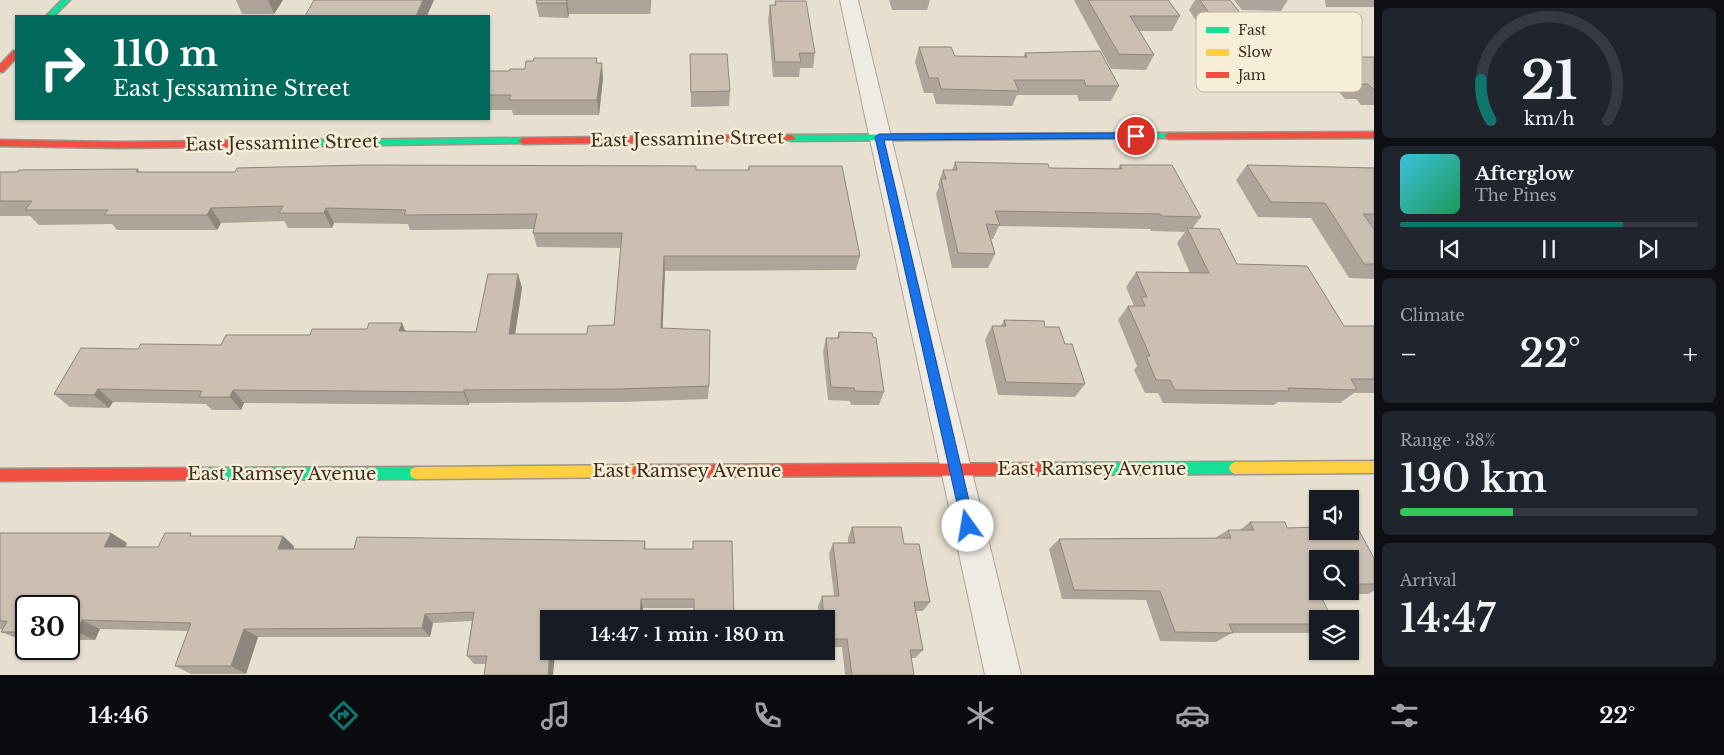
<!DOCTYPE html>
<html lang="en">
<head>
<meta charset="utf-8">
<style>
	:root { --surface:#171b24; --page:#20242c; --text:#f1f3f6; --muted:#9ea1a6; --line:#363941; --accent:#0f766e }
	body { margin:0; font-family:"Libre Baskerville",serif; background:var(--page); color:var(--text); height:100vh; display:flex; flex-direction:column; font-size:19px; white-space:nowrap }
	* { box-sizing:border-box; margin:0 }
	p { font-size:16px; color:var(--muted) }
	.icon { flex:none; width:28px; height:28px; fill:none; stroke:currentColor; stroke-width:2; stroke-linecap:round; stroke-linejoin:round }
	.map { position:relative; flex:1; overflow:hidden }
	.details { display:flex; flex-direction:column; gap:8px; padding:8px; background:#0d0f14; width:350px }
	.details>* { flex:none }
	.guide { position:absolute; left:15px; top:15px; width:475px; height:105px; border-radius:0px; box-shadow:0 1px 4px #0004; background:#00695c; color:#fff; overflow:hidden }
	.fabs { position:absolute; left:1309px; top:490px; display:grid; gap:10px }
	.fabs a { display:grid; place-items:center; width:50px; height:50px; border-radius:0px; background:var(--surface); box-shadow:0 1px 4px #0004; font-size:25px }
	.speed { position:absolute; left:15px; top:595px; display:flex; gap:10px; font-size:25px; font-weight:700; text-align:center }
	.speed>* { display:grid; place-content:center; width:65px; height:65px; border-radius:50%; background:var(--surface); box-shadow:0 1px 4px #0004; line-height:1 }
	.speed .limit { border:2px solid #111; border-radius:8px; background:#fff; color:#111 }
	.pin { position:absolute; display:grid; place-items:center; width:42px; height:42px; color:#fff; margin:-21px; border:2px solid #fff; border-radius:50%; box-shadow:0 1px 5px #0007 }
	.me { position:absolute; width:55px; margin:-28px; rotate:347deg; stroke-linejoin:round; filter:drop-shadow(0 0 4px #0008) }
	.turn { display:flex; align-items:center; gap:18px; height:105px; padding:0 15px; font-size:22px }
	.turn .icon { width:65px; height:65px; stroke-width:2.5 }
	.turn b { display:block; font-size:35px; line-height:42px }
	.big { font-size:38px; font-weight:600; line-height:1.1 }
	.details .tile { flex:1; display:flex; flex-direction:column; justify-content:center; gap:8px; min-width:0; padding:0 18px; border-radius:8px; background:var(--page) }
	.details .dial { align-items:center; gap:0 }
	.dial svg { height:130px; overflow:visible; fill:none; stroke:var(--line); stroke-width:7; stroke-linecap:round; text-anchor:middle }
	.dial text { fill:var(--text); stroke:none }
	.song { display:flex; align-items:center; gap:15px }
	.cover { width:60px; height:60px; border-radius:8px; background:linear-gradient(135deg,hsl(190 70% 55%),hsl(150 70% 35%)) }
	.played { height:5px; border-radius:2px; background:linear-gradient(90deg,var(--accent) 75%,var(--line) 75%) }
	.keys { display:flex; justify-content:space-around; direction:ltr }
	.heat { display:flex; justify-content:space-between; align-items:center; font-size:28px; direction:ltr }
	.charge { height:8px; border-radius:4px; background:linear-gradient(90deg,#34c759 38%,var(--line) 0) }
	.trip { position:absolute; left:540px; top:610px; width:295px; height:50px; border-radius:0px; background:var(--surface); box-shadow:0 1px 4px #0004; font-weight:600; line-height:50px; text-align:center }
	.tab-bar { display:flex; height:80px; justify-content:space-around; align-items:center; background:#090b0e; color:var(--muted) }
	.tab-bar .icon { width:35px; height:35px }
	.tab-bar .on { color:var(--accent) }
	.tab-bar b { font-size:22px; color:var(--text) }
	main { display:flex; flex:1; min-height:0 }
	.map>svg:first-child { display:block }
	.lines { fill:none; stroke-linecap:round; stroke-linejoin:round }
	.street-casing { stroke:#ada599; stroke-width:2 }
	.fast-casing { stroke:#9c958a; stroke-width:3 }
	.slow-casing { stroke:#9c958a; stroke-width:3 }
	.jam-casing { stroke:#9c958a; stroke-width:3 }
	.street { fill:#efebe3; fill-rule:evenodd }
	.fast { fill:#16e098; fill-rule:evenodd }
	.slow { fill:#ffcf43; fill-rule:evenodd }
	.jam { fill:#f24e42; fill-rule:evenodd }
	.wall { fill:#afa499; fill-rule:evenodd }
	.shaded-wall { fill:#8e867d }
	.building { fill:#cbbfb2; stroke:#8e867d }
	.route { fill:#1a73e8; stroke:#114b97 }
	.labels { text-anchor:middle; dominant-baseline:central; stroke-width:5; stroke-linejoin:round; paint-order:stroke }
	.street-label { font-size:18px; fill:#3d2e20; stroke:#f7eed8 }
	.key { fill:#f7eed8; stroke:#bfb4a1; stroke-width:1 }
	.key-label { font-size:14px; fill:#3d2e20 }
</style>
</head>
<body>
<main>
<div class="map">
<svg width="1374" height="675" viewBox="0 0 1374 675">
	<rect width="100%" height="100%" fill="#e7e0d1"/>
	<g class="lines">
		<!-- street casing -->
		<g class="street-casing">
			<path id="street" d="M840 0H858L1021 675H985Z"/>
		</g>
		<!-- fast casing -->
		<g class="fast-casing">
			<path id="fast" d="M62 0H70L54 16H46Z
				M1169 133 1174 136 1172 138 791 141 786 138 791 135Z
				M523 138 528 141 526 143 309 146 304 143 309 140Z
				M1235 462 1239 464 1241 468 1239 472 1235 474 1046 475 1042 473 1040 469 1042 465 1046 463Z
				M416 467 421 469 422 473 421 477 416 479 199 480 194 478 193 474 194 470 199 468Z"/>
		</g>
		<!-- slow casing -->
		<g class="slow-casing">
			<path id="slow" d="M1374 461V473L1235 474 1231 472 1229 468 1231 464 1235 462Z
				M638 465 643 467 644 471 643 475 638 477 416 479 411 477 410 473 411 469 416 467Z"/>
		</g>
		<!-- jam casing -->
		<g class="jam-casing">
			<path id="jam" d="M13 51H16V58L3 72H0V65Z
				M1374 132V138L1169 139 1164 136 1169 133Z
				M791 135 796 138 794 140 523 144 518 141 523 138Z
				M0 140 120 142 309 140 314 143 309 146 120 148 0 146Z
				M1046 463 1050 465 1052 469 1050 473 1046 475 638 477 633 475 632 471 633 467 638 465Z
				M199 468 204 470 205 474 204 478 199 480 0 481V469Z"/>
		</g>
		<!-- street -->
		<use href="#street" class="street"/>
		<!-- fast -->
		<use href="#fast" class="fast"/>
		<!-- slow -->
		<use href="#slow" class="slow"/>
		<!-- jam -->
		<use href="#jam" class="jam"/>
	</g>
	<!-- wall -->
	<path class="wall" d="M236 0H283L274 14H242Z
		M537 0H651L650 14H569L568 18 539 17 536 3Z
		M889 0H930L927 10H892Z
		M1074 0H1168L1180 16 1172 31H1139L1154 55 1146 70 1111 69Z
		M1195 0H1230L1262 41 1253 56 1219 55 1189 10Z
		M1234 0H1288L1281 11 1242 10Z
		M1325 0H1374V7H1326Z
		M775 1 815 53 813 68H800L799 77H773L768 20 770 5H775Z
		M919 47 955 56 1023 57 1025 53 1119 86 1111 101H1079L1077 95H1017L1012 106 936 104 933 93H924L915 62Z
		M690 54 730 91 729 106 691 107Z
		M1333 57H1374V105H1361L1356 99H1345L1321 72Z
		M597 63 603 78 599 115H513L512 110H489V71H509Z
		M955 162 1049 168 1118 169 1120 165 1201 217 1192 229 1237 264 1344 326H1374V393H1354L1340 403 1278 402 1274 405 1163 403 1158 393H1145L1134 370 1137 366 1118 320 1128 306H1134L1126 287 1136 272 1190 273 1177 243 1185 232 1151 231 1150 229 999 226 993 239H991L995 254 988 268H952L936 194 939 187 938 185 943 170H952Z
		M1247 165 1374 168V228H1373L1374 229V279L1349 278 1311 218 1258 217 1236 180Z
		M749 166 860 256 856 270 665 271 662 328 709 386 708 399 621 402 469 403V405L244 403 241 410H212L206 404 113 402 109 408 70 407 54 394 138 349 221 345 310 335 405 331 476 332 518 274 522 288 515 334H587L614 325 621 248 537 247 533 233 534 229 410 230 408 224 334 223 332 228H288L284 221 221 223 217 230H117L112 224 39 225 30 216H0V172L138 169 140 172H235L748 170Z
		M1004 320 1045 327 1065 344 1085 384 1075 397 998 395 985 340 992 326H1001Z
		M839 332 873 337 884 392 879 405H851L850 401 828 400 823 352 826 338H837Z
		M1250 522 1287 528 1374 558V591L1368 594H1320L1318 619V632L1314 633H1232L1216 642 1160 641 1146 600 1062 599 1049 549 1059 539 1215 538 1228 530H1240ZM1318 559H1350V591H1318Z
		M852 527 904 544 930 602 923 611H916L923 650 915 658H911L914 675H845L842 647H826V619H819L818 606 822 596H834L829 554 833 543H848V538Z
		M0 533H111L127 543 125 547H158L195 536 294 546V549H354L645 541 646 549H693L694 608H643L549 619V651H602V655L555 654 486 664H474L467 656 472 621 433 623 430 637H258L246 674H191L175 666 188 631 100 629 95 640H69V606H26V640H22L1 632 2 629H0Z
		M702 651H734V652H702Z"/>
	<!-- shaded-wall -->
	<path class="shaded-wall" d="M268 0H283L274 14Z
		M423 0H434L427 16H416Z
		M567 0 569 14 568 18 566 3Z
		M650 0H651L650 14Z
		M602 63 603 78 599 115 597 100Z
		M211 208 221 223 217 230 207 215Z
		M326 208 334 223 332 228 324 213Z
		M664 256 665 271 662 342 661 328Z
		M518 274 522 288 513 348 509 334Z
		M402 323 408 337 399 331Z
		M98 389 113 402 109 408 94 395Z
		M233 390 244 403 241 410 230 397Z
		M464 390 469 403V405L463 392Z
		M111 533 127 543 121 557 104 547Z
		M283 536 294 546 290 559 278 549Z
		M641 599 643 608 642 619H640Z
		M425 614 433 623 430 637 422 628Z
		M82 620 100 629 95 640 77 632Z
		M244 629 258 637 246 674 231 666Z
		M550 651H554L555 654 553 675H548Z"/>
	<!-- building -->
	<path class="building" d="M314 0H423L416 16H305Z
		M537 0H567L566 3H536Z
		M1088 0H1168L1180 16H1130L1154 55 1119 54Z
		M1200 0H1230L1262 41 1228 40Z
		M775 1H806L815 53H799L801 62H775L770 5H776Z
		M919 47H951L955 56 1027 57 1025 53 1100 51 1119 86H1086L1084 80H1014L1019 91 941 89 938 78H929Z
		M690 54H727L730 91 691 92Z
		M1333 57H1374V90L1368 84H1357Z
		M534 58H597L596 63H602L597 100H509L511 95H489V71H509L510 69H525L526 61H533Z
		M955 162 1048 164 1049 168 1122 169 1120 165H1172L1201 217 1162 216 1160 214 995 211 1000 225 986 224 995 254 958 253 941 179H946L943 170H957Z
		M365 165 696 166V170H749V166H842L860 256H664L661 328 710 330 709 386 619 389 464 390 463 392 233 390 230 397H199L202 391 98 389 94 395 54 394 81 348 138 349 141 344 221 345 226 335H310L312 329H367L369 323H402L399 331 476 332 488 274H518L509 334H587L588 326 614 325 622 233H533L537 214 404 215 406 210 326 208 324 213H279L283 206 211 208 207 215H104L108 210H25L32 201H0V172H18L19 170 138 169 136 172H235L237 168Z
		M1247 165 1374 168V214H1363L1374 229V264H1364L1325 203 1271 202Z
		M1187 228 1219 229 1237 264 1307 266 1344 326H1374V379H1351L1357 390 1288 388 1289 391 1175 390 1170 380H1156L1146 356H1150L1128 306H1145L1141 297H1147L1136 272 1209 273Z
		M1004 320 1044 321 1045 327H1059L1065 344H1072L1085 384 1006 382 992 326H1006Z
		M839 332 872 333 873 337 876 338 884 392 855 391 854 388 831 387 826 338H839Z
		M1250 522H1285L1287 528 1318 527V531H1350V527H1357L1374 558V584H1350V559H1318V584H1315L1332 619H1318V624H1229L1233 633 1175 632 1160 591 1074 590 1059 539 1231 538 1228 530H1254Z
		M852 527H901L904 544H919L930 602H914L923 650H910L914 675H852L847 639H826V619H824L822 596H839L833 543H855Z
		M0 533H111L104 547H158L165 533H191L190 536H283L278 549H354L357 537 645 541 644 549H693V541H732L734 619H694V599H641L640 619H549V651H550L548 675H484L487 656H467L474 612 425 614 422 628 244 629 231 666H175L191 623 82 620 77 632H69V606H26V632H1L7 621H0Z"/>
	<!-- route -->
	<path class="route" d="M1136 133 1140 134V138L884 140 975 526 973 530 968 532 963 530 875 137 879 134Z"/>
	<g class="labels">
		<!-- street labels -->
		<g class="street-label">
			<text transform="translate(687 139) rotate(-1)">East Jessamine Street</text>
			<text transform="translate(282 143) rotate(-1)">East Jessamine Street</text>
			<text x="1092" y="469">East Ramsey Avenue</text>
			<text x="687" y="471">East Ramsey Avenue</text>
			<text x="282" y="474">East Ramsey Avenue</text>
		</g>
	</g>
	<!-- legend -->
	<rect x="1196" y="12" width="166" height="80" rx="8" class="key"/>
	<rect x="1206" y="27" width="23" height="6" fill="#16e098"/>
	<rect x="1206" y="49" width="23" height="7" fill="#ffcf43"/>
	<rect x="1206" y="72" width="23" height="6" fill="#f24e42"/>
	<g class="key-label">
		<text x="1238" y="35">Fast</text>
		<text x="1238" y="57">Slow</text>
		<text x="1238" y="80">Jam</text>
	</g>
</svg>
<div class="fabs">
<a><svg class="icon" aria-label="sound" viewBox="0 0 24 24"><path d="M4 9h4l5-4v14l-5-4H4zM17 9q2 3 0 6"/></svg></a>
<a><svg class="icon" aria-label="search" viewBox="0 0 24 24"><circle cx="10" cy="10" r="6"/><path d="M15 15l6 6"/></svg></a>
<a><svg class="icon" aria-label="layers" viewBox="0 0 24 24"><path d="M12 4l9 5-9 5-9-5zM3 14l9 5 9-5"/></svg></a>
</div>
<div class="speed"><div class="limit">30</div></div>
<div class="pin" style="left:1136px;top:136px;background:#d93025"><svg class="icon" aria-label="arrive" viewBox="0 0 24 24"><path d="M6 21V4h12l-3 4 3 4H6"/></svg></div>
<svg class="me" style="left:968px;top:526px" viewBox="-20 -20 40 40"><circle r="19" fill="#fff"/><path d="M0-13L10 11 0 6-10 11z" fill="#1a73e8"/></svg>
<div class="trip">14:47 · 1 min · 180 m</div>
<div class="guide">
<div class="turn"><svg class="icon" aria-label="right" viewBox="0 0 24 24"><path d="M7 20v-9h11M14 6l5 5-5 5"/></svg><div><b>110 m</b>East Jessamine Street</div></div>
</div>
</div>
<section class="details">
<div class="tile dial"><svg viewBox="0 0 100 80">
<path d="M14 69A42 42 0 1 1 86 69"/>
<path d="M14 69A42 42 0 0 1 8 44" stroke="#0f766e"/>
<text x="50" y="56" font-size="32" font-weight="700">21</text>
<text x="50" y="72" font-size="11">km/h</text>
</svg></div>
<div class="tile">
<div class="song"><i class="cover"></i><div><b>Afterglow</b><p>The Pines</p></div></div>
<div class="played"></div>
<div class="keys"><svg class="icon" aria-label="previous" viewBox="0 0 24 24"><path d="M18 5L8 12l10 7zM5 5v14"/></svg><svg class="icon" aria-label="pause" viewBox="0 0 24 24"><path d="M8 5v14M16 5v14"/></svg><svg class="icon" aria-label="next" viewBox="0 0 24 24"><path d="M6 5l10 7-10 7zM19 5v14"/></svg></div>
</div>
<div class="tile"><p>Climate</p>
<div class="heat"><a>−</a><b class="big">22°</b><a>+</a></div>
</div>
<div class="tile"><p>Range · 38%</p><b class="big">190 km</b><div class="charge"></div></div>
<div class="tile"><p>Arrival</p><b class="big">14:47</b></div>
</section>
</main>
<nav class="tab-bar">
<b>14:46</b>
<svg class="icon on" aria-label="directions" viewBox="0 0 24 24"><path d="M12 3l9 9-9 9-9-9zM9 14v-3h6M13 9l2 2-2 2"/></svg>
<svg class="icon" aria-label="music" viewBox="0 0 24 24"><path d="M9 18V5l10-2v13"/><circle cx="6" cy="18" r="3"/><circle cx="16" cy="16" r="3"/></svg>
<svg class="icon" aria-label="phone" viewBox="0 0 24 24"><path d="M5 4h4l2 5-3 2q2 4 5 5l2-3 5 2v4C11 20 4 13 5 4z"/></svg>
<svg class="icon" aria-label="climate" viewBox="0 0 24 24"><path d="M12 3v18M4 7l16 10M4 17L20 7"/></svg>
<svg class="icon" aria-label="car" viewBox="0 0 24 24"><path d="M5 17H2v-5l4-1 3-4h7l3 4 3 1v5h-3M9 17h6M6 11h13"/><circle cx="7" cy="17" r="2"/><circle cx="17" cy="17" r="2"/></svg>
<svg class="icon" aria-label="filters" viewBox="0 0 24 24"><path d="M4 7h16M4 17h16"/><circle cx="9" cy="7" r="2"/><circle cx="15" cy="17" r="2"/></svg>
<b>22°</b>
</nav>
</body>
</html>
